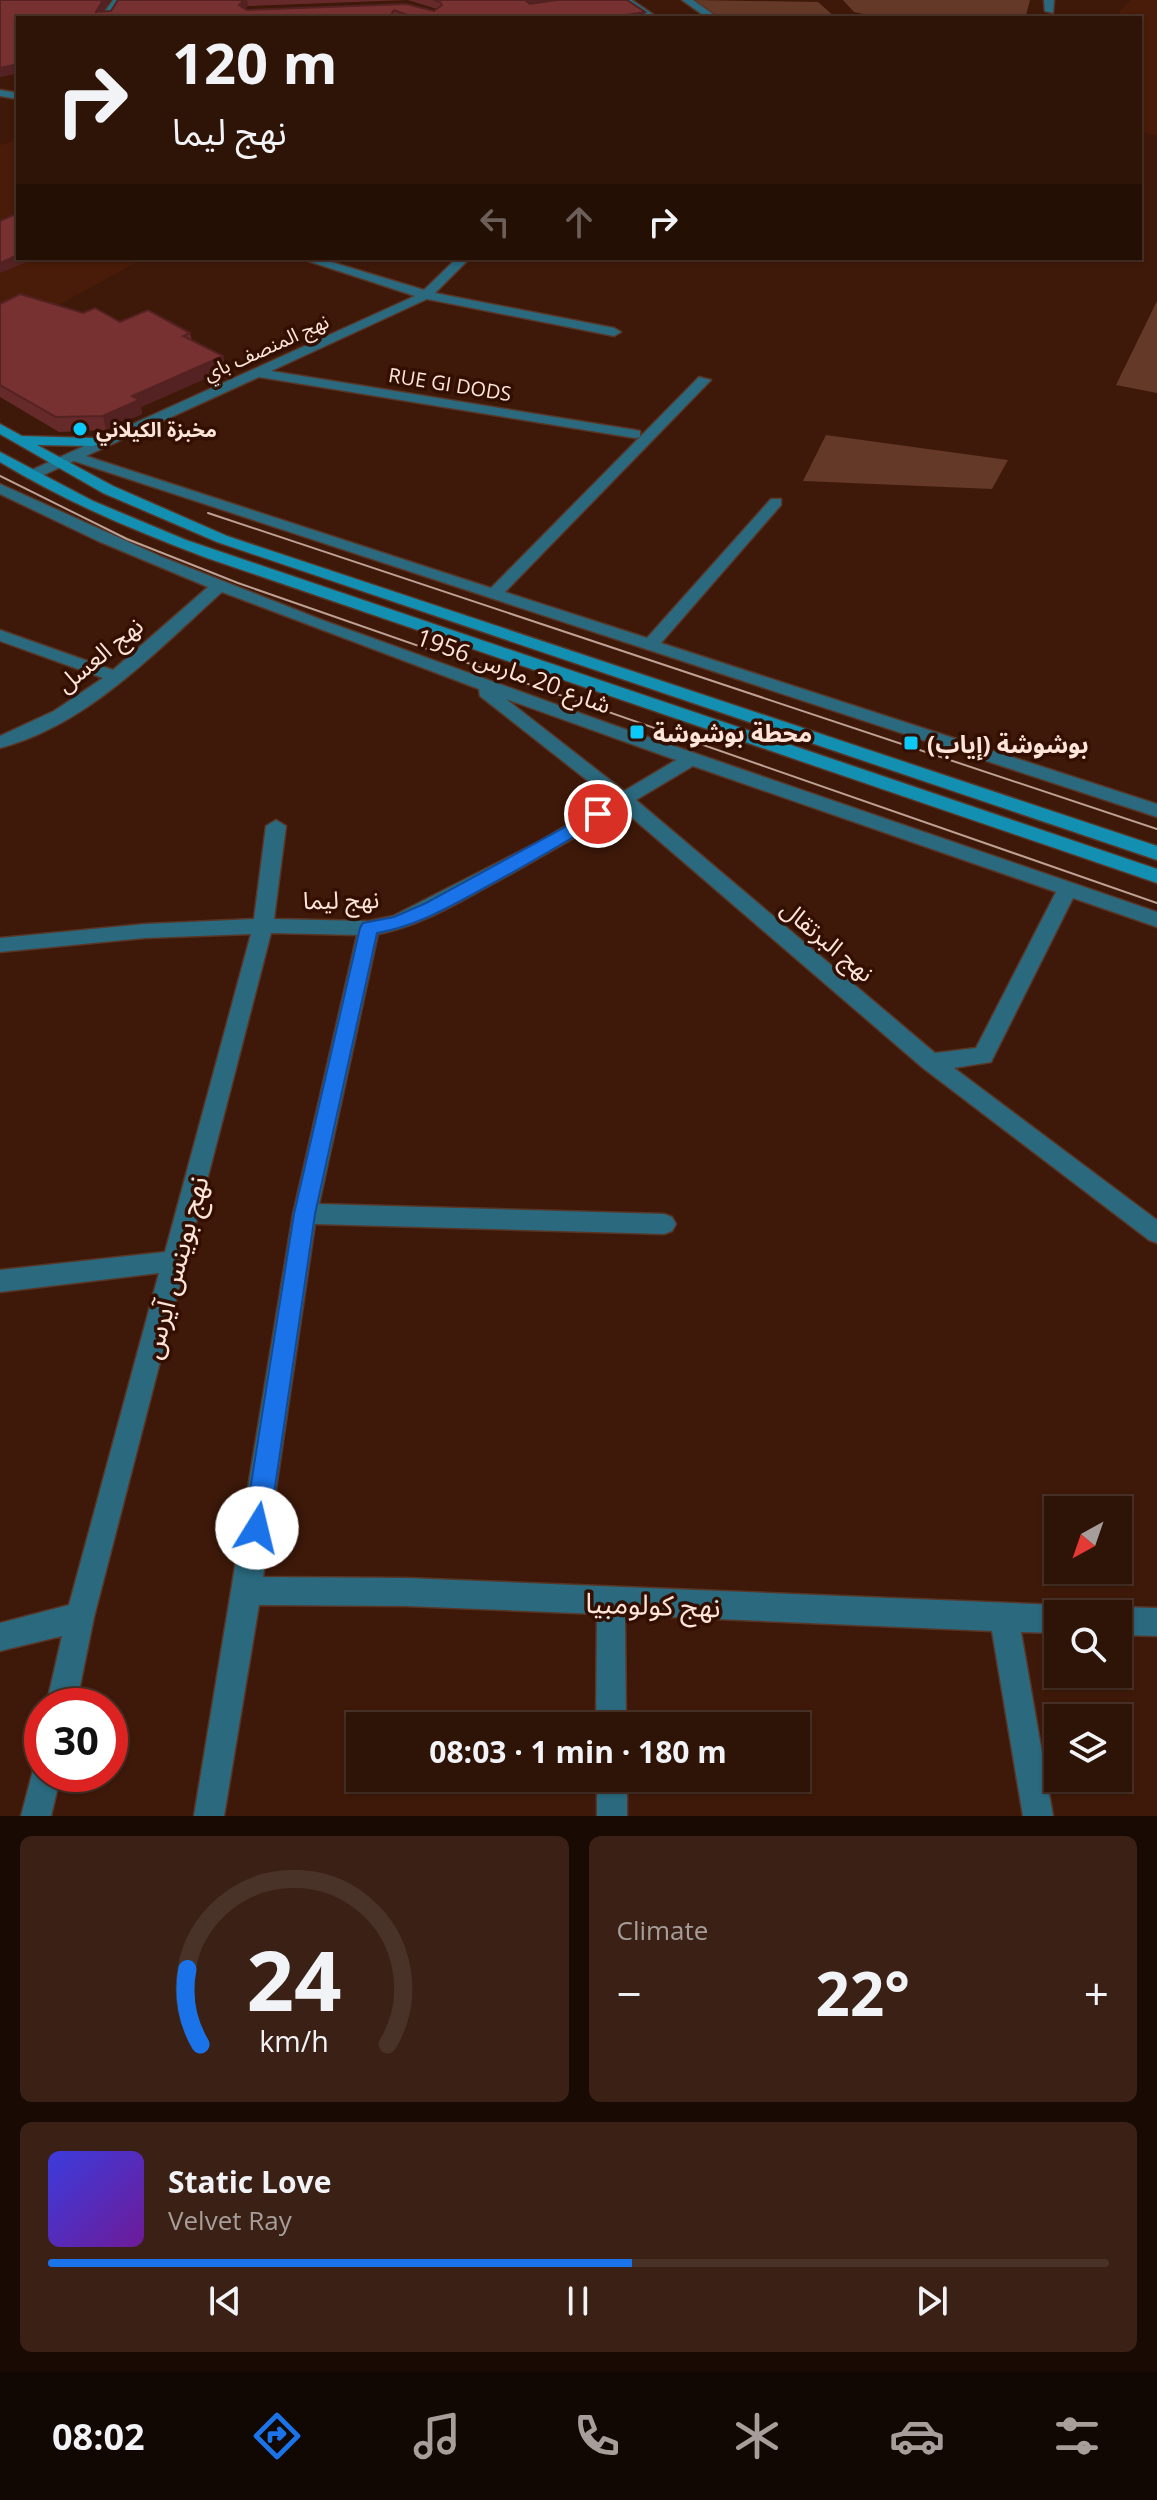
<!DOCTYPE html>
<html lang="en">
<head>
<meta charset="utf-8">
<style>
	:root { --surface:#2e1307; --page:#3a2015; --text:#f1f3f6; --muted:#a79e9b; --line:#493228; --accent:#1a73e8 }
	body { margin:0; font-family:"Open Sans","Noto Sans Arabic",sans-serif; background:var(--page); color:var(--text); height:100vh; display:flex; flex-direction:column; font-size:30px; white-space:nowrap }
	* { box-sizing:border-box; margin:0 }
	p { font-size:26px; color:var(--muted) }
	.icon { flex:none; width:44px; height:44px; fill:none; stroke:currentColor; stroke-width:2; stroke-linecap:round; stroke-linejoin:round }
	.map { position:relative; height:1816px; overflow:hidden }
	.details { display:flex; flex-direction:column; gap:20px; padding:20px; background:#190a04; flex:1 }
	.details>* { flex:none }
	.top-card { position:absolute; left:16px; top:16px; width:1126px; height:244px; border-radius:0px; box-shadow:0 2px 6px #0004,0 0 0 2px var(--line); background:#2e1307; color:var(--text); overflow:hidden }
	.needle { width:52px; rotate:220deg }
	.fabs { position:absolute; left:1044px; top:1496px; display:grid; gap:16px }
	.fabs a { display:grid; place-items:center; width:88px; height:88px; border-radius:0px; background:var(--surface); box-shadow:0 2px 6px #0004,0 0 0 2px var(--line); font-size:40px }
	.speed { position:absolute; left:24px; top:1688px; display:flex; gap:16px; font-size:40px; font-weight:700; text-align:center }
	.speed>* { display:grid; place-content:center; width:104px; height:104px; border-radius:50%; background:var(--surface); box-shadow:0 2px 6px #0004,0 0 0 2px var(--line); line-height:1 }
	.speed .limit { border:12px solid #d22; background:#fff; color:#111 }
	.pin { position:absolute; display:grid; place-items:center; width:68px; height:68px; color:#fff; margin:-34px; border:4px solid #fff; border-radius:50%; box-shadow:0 2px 8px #0007 }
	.me { position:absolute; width:88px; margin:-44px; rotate:9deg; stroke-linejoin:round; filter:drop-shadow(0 0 6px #0008) }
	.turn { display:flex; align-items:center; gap:28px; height:168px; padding:0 24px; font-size:36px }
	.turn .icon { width:104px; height:104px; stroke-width:2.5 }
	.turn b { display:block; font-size:56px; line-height:68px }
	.lanes { display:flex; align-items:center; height:76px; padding:0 24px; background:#0003; justify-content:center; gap:40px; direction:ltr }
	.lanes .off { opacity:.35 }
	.big { font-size:60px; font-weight:700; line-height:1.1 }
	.details .card { flex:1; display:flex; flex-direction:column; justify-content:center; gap:12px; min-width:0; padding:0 28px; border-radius:12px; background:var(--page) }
	.details .dial { align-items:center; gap:0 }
	.dial svg { height:208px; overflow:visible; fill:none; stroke:var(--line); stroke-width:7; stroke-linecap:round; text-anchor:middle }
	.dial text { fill:var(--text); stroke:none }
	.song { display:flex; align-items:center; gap:24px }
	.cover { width:96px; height:96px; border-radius:12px; background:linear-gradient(135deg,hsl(240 70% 55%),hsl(280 70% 35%)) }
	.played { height:8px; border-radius:4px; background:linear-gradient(90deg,var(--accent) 55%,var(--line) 55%) }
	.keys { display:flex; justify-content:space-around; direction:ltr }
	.heat { display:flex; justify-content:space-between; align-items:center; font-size:44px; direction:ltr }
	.details .tiles { flex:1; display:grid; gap:20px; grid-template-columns:1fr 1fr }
	.card:last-child { grid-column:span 2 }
	.trip { position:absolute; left:346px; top:1712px; width:464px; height:80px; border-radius:0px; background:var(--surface); box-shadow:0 2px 6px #0004,0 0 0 2px var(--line); font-weight:700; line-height:80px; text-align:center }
	.tab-bar { display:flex; height:128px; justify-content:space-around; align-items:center; background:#120803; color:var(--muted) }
	.tab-bar .icon { width:56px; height:56px }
	.tab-bar .current { color:var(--accent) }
	.tab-bar b { font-size:36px; color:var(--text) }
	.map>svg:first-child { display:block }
	.built { fill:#481c08 }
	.green { fill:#643928 }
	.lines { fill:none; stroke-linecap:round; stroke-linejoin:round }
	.street-casing { stroke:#593526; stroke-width:3 }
	.secondary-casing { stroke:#593526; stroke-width:3 }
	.street { fill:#2a697e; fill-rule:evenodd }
	.secondary { fill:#138fb1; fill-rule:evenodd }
	.tram { stroke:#bea194; stroke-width:2 }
	.wall { fill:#672a2a; fill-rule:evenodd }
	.shaded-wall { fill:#542222 }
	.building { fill:#783131; stroke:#542222; stroke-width:2 }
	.route { fill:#1a73e8; stroke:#114b97; stroke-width:2 }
	.poi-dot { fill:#0bcafa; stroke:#330f01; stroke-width:3 }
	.labels { text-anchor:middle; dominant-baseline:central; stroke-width:7; stroke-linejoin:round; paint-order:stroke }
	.far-street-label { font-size:20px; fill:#fee4d9; stroke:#330f01 }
	.far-poi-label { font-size:20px; font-weight:bold; fill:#fee4d9; stroke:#330f01; text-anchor:start }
	.street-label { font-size:24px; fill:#fee4d9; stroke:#330f01 }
	.poi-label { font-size:24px; font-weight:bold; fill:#fee4d9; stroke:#330f01; text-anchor:start }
	.near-street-label { font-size:28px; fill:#fee4d9; stroke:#330f01 }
</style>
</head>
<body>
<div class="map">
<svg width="1157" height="1816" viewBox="0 0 1157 1816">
	<rect width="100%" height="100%" fill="#3e1909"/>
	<!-- built -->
	<path class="built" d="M1131 0H1157V136L1140 132V18H1114Z
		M18 140V258H135L139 261 0 337V145Z"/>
	<!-- green -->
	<path class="green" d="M693 0 818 2 836 18H720Z
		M843 0H1030L1026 15 1020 18H866L863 14 854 12Z
		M1157 301V393L1116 385Z
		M826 435 1008 460 992 489 803 481Z"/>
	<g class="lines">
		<!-- street casing -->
		<g class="street-casing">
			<path id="street" d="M113 0H123L110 18H100Z
				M621 0H632L658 18H647Z
				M682 0H693L714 15 706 17Z
				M1044 0H1054L1053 13 1045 11Z
				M0 90 18 93V99L0 96Z
				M299 258H318L424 290 457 258H470L435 293 614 328 621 332 614 336 427 299 271 371 635 430 640 431V437L699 377 711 380 505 592 647 638 771 499H781V505L661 643 1157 804V817L74 461 37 478H27V472L415 296ZM259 377 635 438 640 437 491 588 86 456Z
				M0 484 162 557 322 620 613 725 1157 912V927L1073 898 991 1062 954 1068 1157 1220V1243L1149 1240 923 1068 622 809C578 836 533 862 487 887 452 906 417 927 378 934L319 1204 664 1214 672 1217 676 1224 672 1231 664 1234 315 1224 263 1577 406 1578 1058 1605 1068 1609 1070 1614H1058V1633L1021 1632 1053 1816H1023L992 1631 625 1615 626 1726H596L597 1614 406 1606 259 1605 224 1816H194L293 1214 357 935 271 933 94 1617 76 1706H46L62 1636 0 1651V1623L69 1605 159 1273 0 1292V1270L165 1252 251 934 145 938 0 952V938L145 924 254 919 266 826 276 820 286 826 274 919 369 921 393 916 542 840 611 799 480 696 479 689 222 592C156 651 88 725 0 748V736L54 711 103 678 0 641V630L113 670 208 587 98 541 0 494ZM506 699 676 760 624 791ZM693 766 1056 892 976 1048 935 1053 636 800Z
				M1118 1607 1157 1608V1636L1118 1635V1614H1107Z
				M42 1760V1774H61L51 1816H21L35 1763Z
				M597 1778H627V1816H597Z"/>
		</g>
		<!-- secondary casing -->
		<g class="secondary-casing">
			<path id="secondary" d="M0 424 22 436 92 438 123 432V438L92 446 37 445 113 486 227 536 1157 846V860L217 542 103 493 0 434Z
				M0 452 93 501 186 540 1157 869V883L207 558C135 531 66 502 0 462Z"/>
		</g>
		<!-- street -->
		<use href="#street" class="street"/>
		<!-- secondary -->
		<use href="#secondary" class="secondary"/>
		<!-- tram -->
		<path class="tram" d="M0 476 127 539 238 583 1157 903
			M208 513 1157 829"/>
	</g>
	<!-- wall -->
	<path class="wall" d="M0 0H110L103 12 111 11 118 0H552L529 4 645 12V18H18V73L0 77ZM408 0 437 9 434 11 406 4 247 10 245 8 248 6Z
		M0 304 83 313 120 322 190 333 192 340 223 356 225 370 141 407 142 414 106 430 59 432 0 397Z"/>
	<!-- shaded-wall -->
	<path class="shaded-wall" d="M103 0H110L99 18 96 12Z
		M244 0H247L248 6 240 13 239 5Z
		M524 0H552L526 4Z
		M645 12V18H610Z
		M18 64V73L0 77V68Z
		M18 255V258H37L0 273V263Z
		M223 356 225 370 141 407 142 414 106 430 103 416 132 396Z"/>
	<!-- building -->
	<path class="building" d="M0 0H103L96 12 111 11 118 0H244L239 5 247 10 406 4 434 11 442 5 440 2 434 0H525L530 4 557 0H627L645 12 610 18H415L394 10 391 15 395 18H18V64L0 68Z
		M18 213V255L0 263V221Z
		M20 294 83 313 95 308 120 322 148 310 190 333 183 336 223 356 132 396 139 400 103 416 56 417 0 385V304Z"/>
	<!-- route -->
	<path class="route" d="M598 809 606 814 604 818C565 843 526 865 486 887 451 906 417 926 377 933L315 1214 269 1528 266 1537 257 1541 248 1537 244 1528 294 1214 360 928 363 923 394 917 426 903Z"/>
	<!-- markers -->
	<g class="poi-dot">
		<circle cx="80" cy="429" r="8"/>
		<rect x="629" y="724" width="16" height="16" rx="4"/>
		<rect x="903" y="735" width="16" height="16" rx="4"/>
	</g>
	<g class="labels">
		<!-- far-street labels -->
		<g class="far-street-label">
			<text transform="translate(266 347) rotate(-24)">نهج المنصف باي</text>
			<text transform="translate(450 384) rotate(9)">RUE GI DODS</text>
		</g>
		<!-- far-poi labels -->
		<g class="far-poi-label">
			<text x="96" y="429">مخبزة الكيلاني</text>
		</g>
		<!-- street labels -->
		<g class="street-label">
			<text transform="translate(99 654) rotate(-39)">نهج العسل</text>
			<text transform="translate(514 670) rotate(20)">شارع 20 مارس 1956</text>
			<text transform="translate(341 899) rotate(-1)">نهج ليما</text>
			<text transform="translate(828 940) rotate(40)">نهج البرتقال</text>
		</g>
		<!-- poi labels -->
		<g class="poi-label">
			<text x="653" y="732">محطة بوشوشة</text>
			<text x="927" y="743">بوشوشة (إياب)</text>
		</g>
		<!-- near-street labels -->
		<g class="near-street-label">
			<text transform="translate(174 1267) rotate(-75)">نهج بوينس آيرس</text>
			<text transform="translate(653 1604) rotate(2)">نهج كولومبيا</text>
		</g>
	</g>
</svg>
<div class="fabs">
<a><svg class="needle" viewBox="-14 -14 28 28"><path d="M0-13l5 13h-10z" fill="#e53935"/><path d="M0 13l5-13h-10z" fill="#a79e9b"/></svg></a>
<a><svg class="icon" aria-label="search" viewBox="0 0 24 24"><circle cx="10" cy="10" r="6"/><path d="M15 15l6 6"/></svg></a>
<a><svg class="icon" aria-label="layers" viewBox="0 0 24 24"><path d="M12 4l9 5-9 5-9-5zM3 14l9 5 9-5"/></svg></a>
</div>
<div class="speed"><div class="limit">30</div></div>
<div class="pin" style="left:598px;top:814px;background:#d93025"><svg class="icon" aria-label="arrive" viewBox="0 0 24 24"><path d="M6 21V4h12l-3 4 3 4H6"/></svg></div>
<svg class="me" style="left:257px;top:1528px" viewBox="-20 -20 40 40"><circle r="19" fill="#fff"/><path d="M0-13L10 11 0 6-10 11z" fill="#1a73e8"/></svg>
<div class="trip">08:03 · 1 min · 180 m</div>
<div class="top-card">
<div class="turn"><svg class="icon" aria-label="right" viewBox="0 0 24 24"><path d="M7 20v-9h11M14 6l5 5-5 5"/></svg><div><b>120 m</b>نهج ليما</div></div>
<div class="lanes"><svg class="icon off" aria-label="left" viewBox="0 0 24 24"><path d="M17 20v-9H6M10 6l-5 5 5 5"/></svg><svg class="icon off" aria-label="ahead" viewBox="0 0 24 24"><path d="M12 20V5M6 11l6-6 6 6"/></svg><svg class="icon" aria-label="right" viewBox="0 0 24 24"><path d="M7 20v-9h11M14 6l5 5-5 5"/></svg></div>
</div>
</div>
<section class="details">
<div class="tiles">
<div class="card dial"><svg viewBox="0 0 100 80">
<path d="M14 69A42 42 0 1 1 86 69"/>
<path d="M14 69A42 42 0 0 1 9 40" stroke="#1a73e8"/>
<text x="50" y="56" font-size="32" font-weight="700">24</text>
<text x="50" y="72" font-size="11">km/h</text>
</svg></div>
<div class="card"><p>Climate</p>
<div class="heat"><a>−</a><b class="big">22°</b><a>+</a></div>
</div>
<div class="card">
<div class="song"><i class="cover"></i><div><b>Static Love</b><p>Velvet Ray</p></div></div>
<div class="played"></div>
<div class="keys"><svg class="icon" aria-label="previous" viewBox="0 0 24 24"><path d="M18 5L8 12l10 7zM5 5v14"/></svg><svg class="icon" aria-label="pause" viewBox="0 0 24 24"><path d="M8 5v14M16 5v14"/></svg><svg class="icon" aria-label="next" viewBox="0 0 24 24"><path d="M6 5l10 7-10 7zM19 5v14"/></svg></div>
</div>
</div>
</section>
<nav class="tab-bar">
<b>08:02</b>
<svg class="icon current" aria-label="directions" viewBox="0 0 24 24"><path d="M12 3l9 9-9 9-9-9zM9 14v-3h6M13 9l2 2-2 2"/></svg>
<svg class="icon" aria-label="music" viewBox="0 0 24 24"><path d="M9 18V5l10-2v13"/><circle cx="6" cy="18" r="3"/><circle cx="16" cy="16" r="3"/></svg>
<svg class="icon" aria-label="phone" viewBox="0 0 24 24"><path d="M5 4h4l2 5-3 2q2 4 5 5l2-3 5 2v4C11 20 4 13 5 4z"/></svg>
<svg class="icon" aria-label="climate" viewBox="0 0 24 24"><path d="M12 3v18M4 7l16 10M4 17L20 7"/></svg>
<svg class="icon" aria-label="car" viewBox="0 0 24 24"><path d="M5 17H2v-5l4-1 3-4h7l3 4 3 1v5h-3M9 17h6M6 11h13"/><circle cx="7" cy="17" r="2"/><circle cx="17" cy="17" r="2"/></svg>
<svg class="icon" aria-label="filters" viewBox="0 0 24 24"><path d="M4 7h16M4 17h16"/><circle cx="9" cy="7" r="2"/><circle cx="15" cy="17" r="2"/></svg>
</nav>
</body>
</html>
